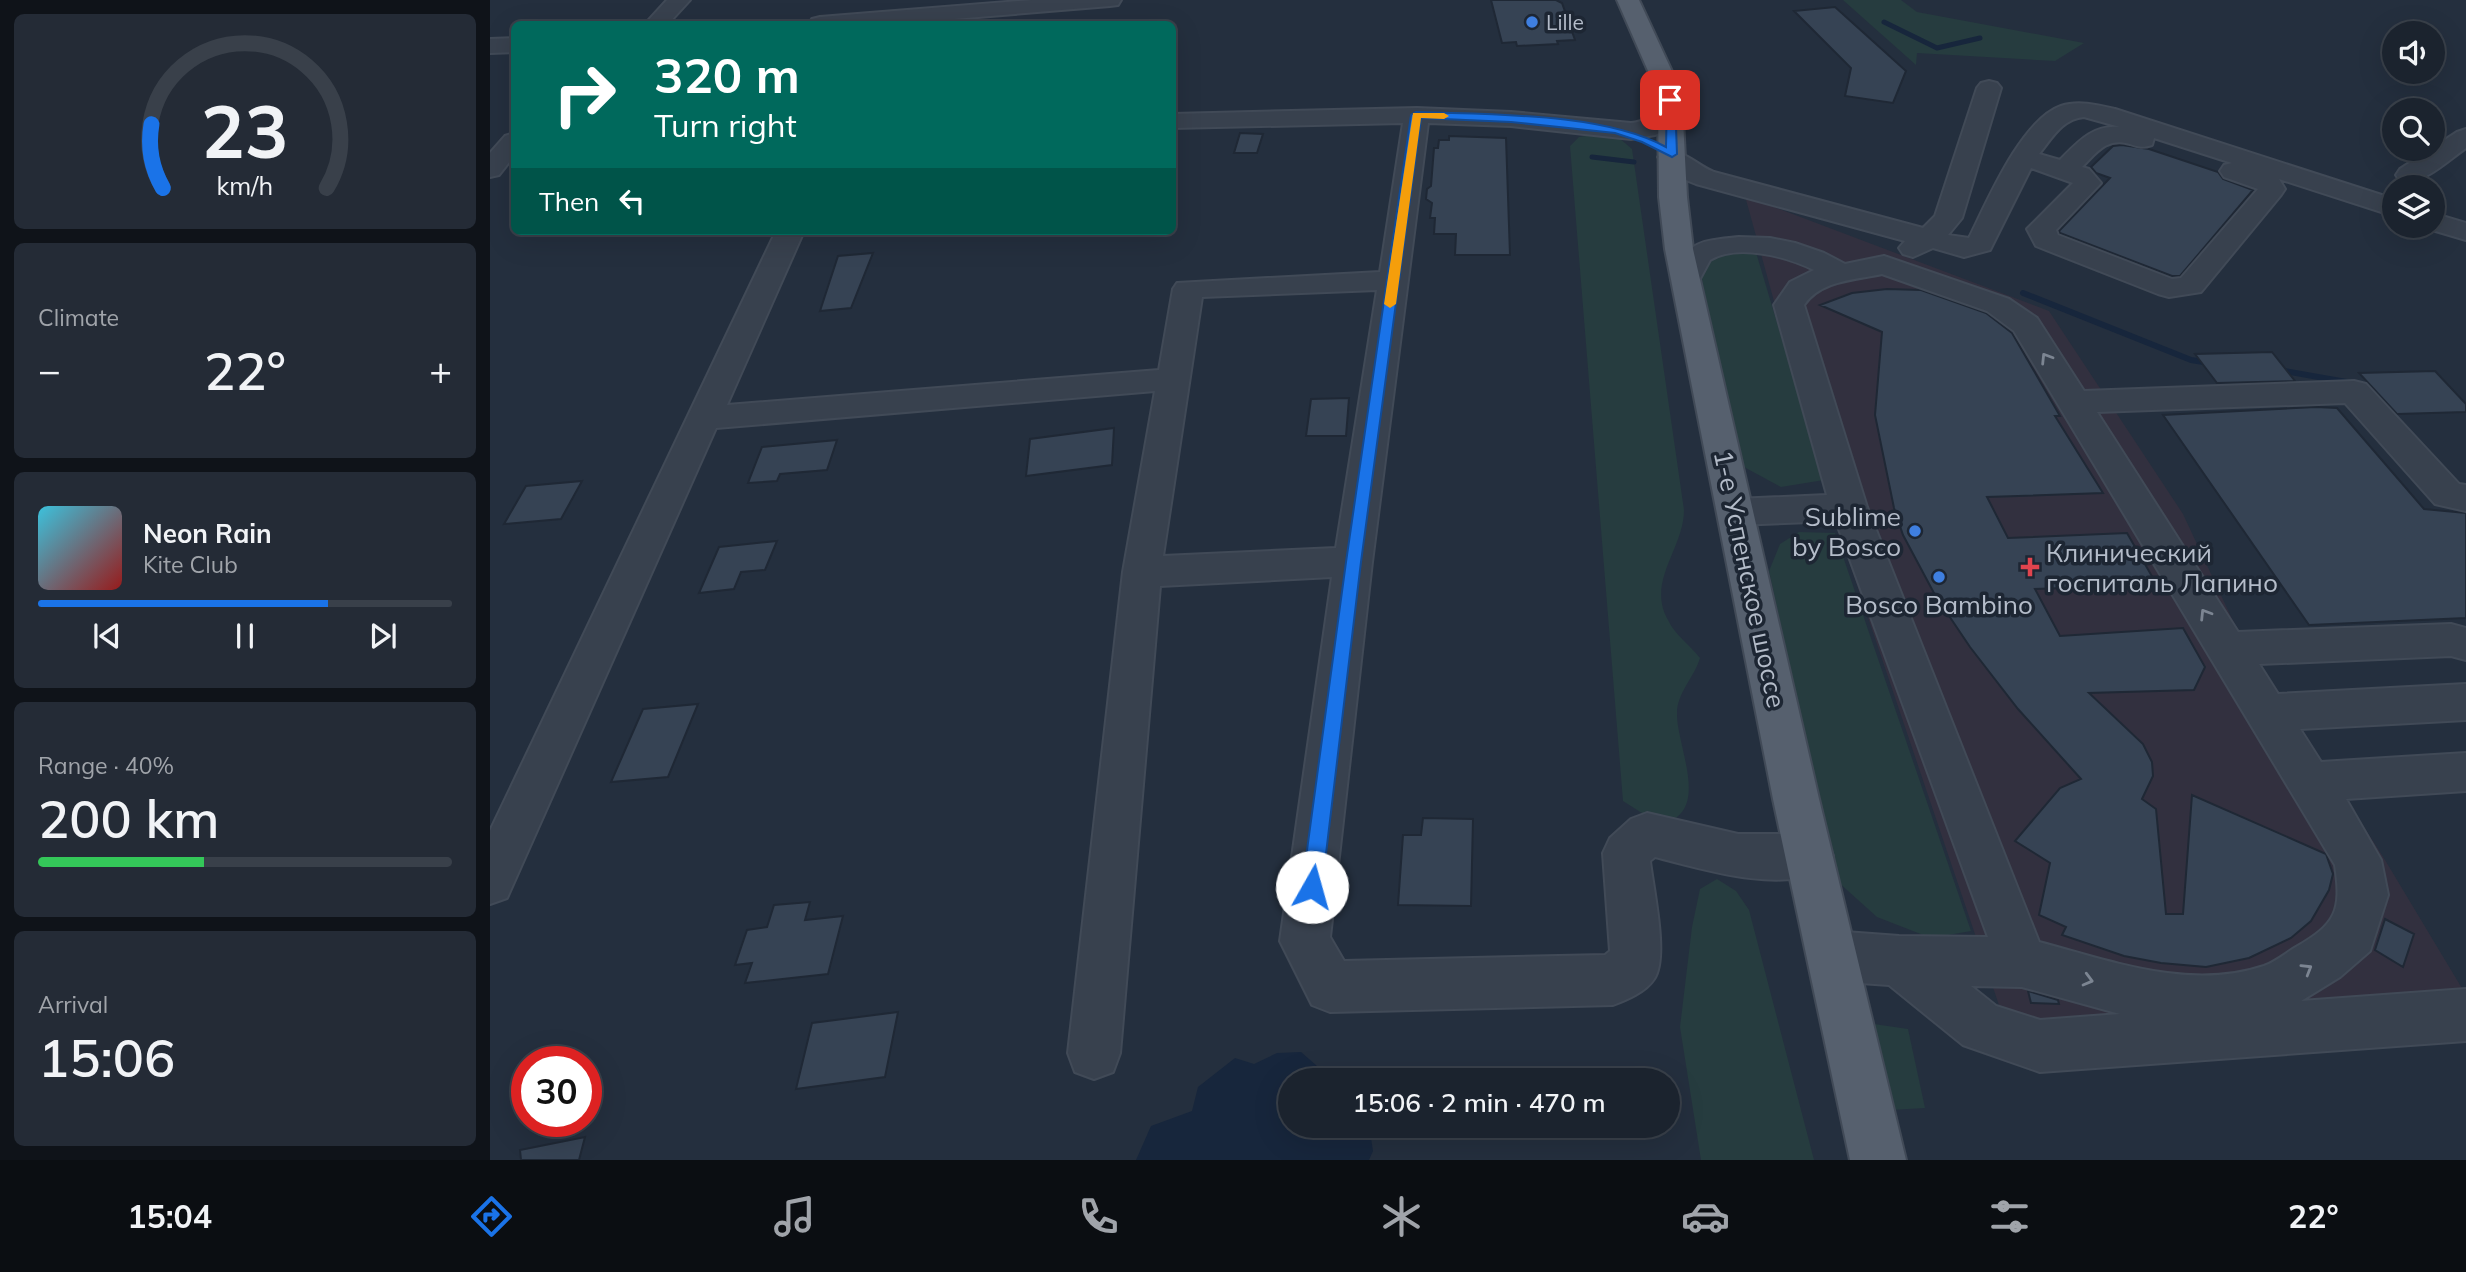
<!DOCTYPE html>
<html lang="en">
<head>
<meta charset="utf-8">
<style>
	:root { --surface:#1b232e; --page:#242b36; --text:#f1f3f6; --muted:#a0a4aa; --line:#39404a; --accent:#1a73e8 }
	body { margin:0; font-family:Mulish,sans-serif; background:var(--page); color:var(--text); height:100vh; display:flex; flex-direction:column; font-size:26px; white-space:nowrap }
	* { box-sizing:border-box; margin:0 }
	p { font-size:23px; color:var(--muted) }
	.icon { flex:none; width:38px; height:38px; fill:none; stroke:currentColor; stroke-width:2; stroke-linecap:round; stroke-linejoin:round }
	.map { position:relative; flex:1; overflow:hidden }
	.drawer { display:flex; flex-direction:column; gap:14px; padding:14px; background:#0f1319; width:490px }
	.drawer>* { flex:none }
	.guide { position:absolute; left:21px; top:21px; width:665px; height:214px; border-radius:10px; box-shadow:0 7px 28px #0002,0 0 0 2px var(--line); background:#00695c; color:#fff; overflow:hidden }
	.fabs { position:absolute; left:1892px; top:21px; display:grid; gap:14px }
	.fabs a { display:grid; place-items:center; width:63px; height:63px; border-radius:50%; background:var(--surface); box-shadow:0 7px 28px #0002,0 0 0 2px var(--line); font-size:35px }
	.speed { position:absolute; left:21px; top:1046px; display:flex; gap:14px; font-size:35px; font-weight:700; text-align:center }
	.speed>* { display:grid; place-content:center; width:91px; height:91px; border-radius:50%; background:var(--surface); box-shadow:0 7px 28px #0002,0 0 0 2px var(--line); line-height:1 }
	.speed .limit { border:10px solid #d22; background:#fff; color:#111 }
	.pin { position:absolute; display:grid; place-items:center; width:60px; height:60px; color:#fff; margin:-30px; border-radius:14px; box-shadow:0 4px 10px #0006 }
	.me { position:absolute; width:77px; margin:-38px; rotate:7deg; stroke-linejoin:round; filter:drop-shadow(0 0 5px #0008) }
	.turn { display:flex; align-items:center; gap:24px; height:147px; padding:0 28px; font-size:32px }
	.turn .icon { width:91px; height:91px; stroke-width:2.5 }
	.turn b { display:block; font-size:49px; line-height:60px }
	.then { display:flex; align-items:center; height:66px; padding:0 28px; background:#0003; gap:14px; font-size:26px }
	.big { font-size:52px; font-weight:600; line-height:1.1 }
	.drawer .tile { flex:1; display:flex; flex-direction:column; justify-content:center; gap:10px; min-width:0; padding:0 24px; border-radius:10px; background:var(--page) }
	.drawer .dial { align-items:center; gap:0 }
	.dial svg { height:182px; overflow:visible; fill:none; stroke:var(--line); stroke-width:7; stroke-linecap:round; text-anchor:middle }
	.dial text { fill:var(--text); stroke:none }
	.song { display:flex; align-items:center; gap:21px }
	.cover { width:84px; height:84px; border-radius:10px; background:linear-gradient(135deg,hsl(190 70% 55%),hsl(0 70% 35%)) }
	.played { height:7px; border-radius:4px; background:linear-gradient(90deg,var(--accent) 70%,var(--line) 70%) }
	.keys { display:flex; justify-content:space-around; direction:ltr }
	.heat { display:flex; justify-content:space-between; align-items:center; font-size:38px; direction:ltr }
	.charge { height:10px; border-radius:5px; background:linear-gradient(90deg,#34c759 40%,var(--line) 0) }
	.trip { position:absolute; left:788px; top:1068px; width:402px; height:70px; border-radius:35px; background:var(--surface); box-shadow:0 7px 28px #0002,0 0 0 2px var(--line); font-weight:600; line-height:70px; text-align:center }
	.tabs { display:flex; height:112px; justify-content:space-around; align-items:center; background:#0b0e12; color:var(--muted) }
	.tabs .icon { width:49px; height:49px }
	.tabs .on { color:var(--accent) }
	.tabs b { font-size:32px; color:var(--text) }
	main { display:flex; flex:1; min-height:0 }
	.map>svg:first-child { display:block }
	.medical { fill:#32303f }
	.green { fill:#263c3f }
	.water { fill:#17263c }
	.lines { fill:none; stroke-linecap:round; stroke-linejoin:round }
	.stream-far1 { stroke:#17263c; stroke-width:5 }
	.stream { stroke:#17263c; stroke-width:6 }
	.building { fill:#364354; stroke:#1f2835; stroke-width:2 }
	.minor-casing { stroke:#414a57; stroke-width:4 }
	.major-casing { stroke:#414a57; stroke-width:4 }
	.minor { fill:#38414e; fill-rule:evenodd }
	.major { fill:#56606e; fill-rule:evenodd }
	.oneway { stroke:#7c8592 }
	.route { fill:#1a73e8; stroke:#114b97; stroke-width:2 }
	.slow { fill:#f59e0b }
	.shop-dot { fill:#3f7fe0; stroke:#1d2633; stroke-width:2.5 }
	.health-dot { fill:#e0444e; stroke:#1d2633; stroke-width:2.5 }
	.labels { text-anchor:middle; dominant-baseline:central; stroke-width:7; stroke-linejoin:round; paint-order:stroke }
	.far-poi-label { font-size:21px; fill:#b4bcc9; stroke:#1d2633; text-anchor:start }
	.poi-label { font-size:26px; fill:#b4bcc9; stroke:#1d2633; text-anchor:end }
	.street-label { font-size:26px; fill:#b4bcc9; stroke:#1d2633 }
</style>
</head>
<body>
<main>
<section class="drawer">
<div class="tile dial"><svg viewBox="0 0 100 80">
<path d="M14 69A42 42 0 1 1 86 69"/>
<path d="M14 69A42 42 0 0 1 9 41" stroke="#1a73e8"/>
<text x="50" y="56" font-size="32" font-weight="700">23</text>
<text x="50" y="72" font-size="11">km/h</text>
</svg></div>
<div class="tile"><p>Climate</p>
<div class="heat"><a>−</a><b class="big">22°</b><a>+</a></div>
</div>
<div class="tile">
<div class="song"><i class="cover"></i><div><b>Neon Rain</b><p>Kite Club</p></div></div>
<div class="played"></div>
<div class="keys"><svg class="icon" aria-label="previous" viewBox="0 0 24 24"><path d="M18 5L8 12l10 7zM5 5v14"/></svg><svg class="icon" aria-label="pause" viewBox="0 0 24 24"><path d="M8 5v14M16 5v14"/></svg><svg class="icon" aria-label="next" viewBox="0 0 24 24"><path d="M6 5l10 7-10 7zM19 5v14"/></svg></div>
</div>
<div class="tile"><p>Range · 40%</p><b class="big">200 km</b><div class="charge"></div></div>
<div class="tile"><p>Arrival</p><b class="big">15:06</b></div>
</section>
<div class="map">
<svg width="1976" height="1160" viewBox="0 0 1976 1160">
	<rect width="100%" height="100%" fill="#242f3e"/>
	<!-- medical -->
	<path class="medical" d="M1255 196 1559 311 1693 514 1743 621 1895 860 1976 995V1007L1514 1020 1341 508Z"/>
	<!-- green -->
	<path class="green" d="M1353 0H1411L1427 12 1594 43 1565 61 1427 53 1426 65Z
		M1108 134 1129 138 1142 149 1194 510C1194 549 1156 581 1178 620 1185 635 1200 645 1210 658 1205 676 1187 693 1187 713 1186 741 1214 797 1187 817 1181 821 1172 821 1166 822L1133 801 1080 146 1089 137Z
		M1265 249 1334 480 1291 487 1254 467 1247 448 1210 270 1223 255Z
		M1309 532 1345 533 1481 931 1441 938 1387 917 1347 881 1279 571 1290 544Z
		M1227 879 1246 891 1259 910 1324 1160H1211L1190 1027 1202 927 1210 889Z
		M1377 1023 1418 1029 1435 1108 1401 1110Z"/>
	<!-- water -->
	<path class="water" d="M811 1052 843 1080H800V1125H879L883 1151 879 1160H646L661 1126 702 1111 708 1087 745 1058 764 1064 787 1053Z"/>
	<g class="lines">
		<!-- stream-far1 -->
		<path class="stream-far1" d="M1394 22 1447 48 1490 38
			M1102 157 1144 162"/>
		<!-- stream -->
		<path class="stream" d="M1533 293 1701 360 1720 363
			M1789 370 1890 388"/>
	</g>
	<!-- building -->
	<path class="building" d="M1001 0H1066L1072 3 1085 40 1067 41 1068 44 1027 46 1026 42 1012 43Z
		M1345 7 1416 71 1403 103 1355 96 1361 68 1304 11Z
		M750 133 773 134 767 153H744Z
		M959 136 1016 138 1020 255H965L966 234H944L945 218H940L942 203 936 199 937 189 941 186 944 148H948L949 140H959Z
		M1632 145 1659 149 1728 172 1733 179 1763 190 1690 276H1682L1570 233 1569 231 1620 178 1606 173 1601 167 1623 146Z
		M383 253 361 308 330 311 348 256Z
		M1397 289 1431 290 1496 313 1522 333 1570 416H1565L1613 493 1497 497 1518 538 1637 533 1667 585 1545 589 1570 636 1693 628 1715 667 1704 690 1599 693 1653 744 1662 762 1663 776 1652 799 1666 809 1676 914H1693L1702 795 1836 854 1843 874 1839 890 1821 921 1801 938 1759 958 1716 967 1671 963 1634 956 1572 935 1576 927 1549 915 1560 863 1525 841 1570 788 1591 779 1528 709 1480 647 1445 595 1413 535 1404 508 1385 415 1392 332 1330 305 1362 293Z
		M1782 352 1805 381 1727 383 1705 354Z
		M1945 371 1976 404V412L1907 414 1869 373Z
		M859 398 856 436H816L821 399Z
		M1826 407 1847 408 1934 509 1976 513V618L1819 625 1673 415Z
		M624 428 622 465 536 476 540 439Z
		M347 440 337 470 290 474 287 481 258 483 272 447Z
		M92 481 71 519 14 524 36 486Z
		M287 541 275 570 251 572 244 589 209 593 229 547Z
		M208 704 178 777 121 782 153 709Z
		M933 818 983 819 981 906 908 905 913 835H931Z
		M320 902 315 920 353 916 338 974 255 983 262 963 245 965 257 930 277 927 284 905Z
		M1895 919 1924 934 1913 967 1885 950Z
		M1538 991 1568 1000 1569 1004 1541 1003Z
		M408 1012 395 1077 306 1089 322 1023Z
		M95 1137 89 1160H31L30 1150Z"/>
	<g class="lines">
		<!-- minor casing -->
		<g class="minor-casing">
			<path id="minor" d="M177 0H200L178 24H155Z
				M542 0H631L628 5 620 6 403 24H319L322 19 330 17Z
				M24 38V52L0 53V39Z
				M1499 81 1507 83 1511 88 1472 218 1458 235 1479 238C1497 202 1531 120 1571 106 1588 100 1608 105 1625 109L1904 199V216L1789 179 1795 189 1791 195 1711 292 1679 297 1668 294 1546 246 1537 229 1583 183 1541 168 1500 250 1474 257 1443 248 1423 257 1413 254 1409 248 1415 241 1206 184 1191 178 1168 157 1172 152C1192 147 1206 165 1224 172L1433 228 1445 216 1487 88 1491 83ZM1594 117 1630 127C1602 125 1588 142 1570 160L1549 154C1562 138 1572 119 1594 117ZM1664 138 1742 163 1734 165 1730 171 1734 177 1768 189 1691 278 1682 279 1568 235 1566 230 1611 183 1599 169 1592 167C1607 152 1617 137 1640 144 1648 147 1653 148 1662 145Z
				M927 108 1021 112 1141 123C1159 122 1173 107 1192 112L1195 117 1192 122 1165 135 1141 139 1021 126 938 123 882 562 840 937 854 961 1115 955 1120 951 1113 853 1120 838 1141 819 1157 813 1248 834H1320L1337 841 1343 856 1337 871C1284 892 1217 870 1165 857L1160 861C1163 888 1179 958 1164 979 1156 992 1136 1000 1123 1005L840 1012 822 1005 790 941 842 577 670 586 630 1053 623 1072 604 1079 585 1072 578 1053 633 572 665 391 226 428 17 898 0 904V831L286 231H314L237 405 669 370 683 289 687 283 890 272 913 123 682 128V114ZM887 290 846 548 673 556 712 297Z
				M1976 129V148C1957 161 1933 186 1910 181L1906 175 1910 169 1967 132Z
				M24 133V156L9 175 0 177V153L15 136Z
				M1942 213 1976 223V240L1932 227 1942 226Z
				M1249 237 1280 238 1305 243 1334 253 1355 264 1394 256 1519 299 1547 318 1594 391 1864 381 1876 384 1969 484 1976 485V511L1945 504 1855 403 1607 412 1748 632 1961 624 1976 628V660L1961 656 1769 664 1788 694 1976 684V720L1810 729 1831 762 1976 753V791L1856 799 1891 860 1898 895 1880 951 1850 977 1811 1001 1976 989V1041L1550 1072 1473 1045 1399 985 1342 981 1324 973 1317 956 1324 939 1342 931 1409 936 1498 937 1346 521 1246 525 1233 521 1228 512 1233 503 1246 499 1337 495 1284 305 1300 282 1324 270C1298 257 1248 243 1220 260L1206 286 1196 289 1186 286 1181 280C1201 240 1205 242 1249 237ZM1392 274 1497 311 1524 331 1845 865C1852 911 1846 924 1806 947 1796 953 1785 962 1774 966 1700 991 1621 961 1549 942L1377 507 1314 305C1331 280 1365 280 1392 274ZM1481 986 1532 987 1630 1014 1550 1020 1506 1006Z"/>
		</g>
		<!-- major casing -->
		<g class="major-casing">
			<path id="major" d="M1127 0H1149L1186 80 1192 100 1197 197 1203 249 1329 799 1416 1160H1360L1283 799 1175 249 1169 197 1168 100 1162 80Z"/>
		</g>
		<!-- minor -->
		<use href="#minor" class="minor"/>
		<!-- major -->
		<use href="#major" class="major"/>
	</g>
	<!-- one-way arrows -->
	<defs><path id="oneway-chevron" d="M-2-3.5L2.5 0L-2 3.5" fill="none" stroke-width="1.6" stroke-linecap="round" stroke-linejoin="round" transform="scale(1.75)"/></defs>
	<g class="oneway">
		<use href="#oneway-chevron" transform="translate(1556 358) rotate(-122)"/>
		<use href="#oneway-chevron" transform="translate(1715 614) rotate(-122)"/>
		<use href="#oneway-chevron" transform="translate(1817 969) rotate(-31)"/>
		<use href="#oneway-chevron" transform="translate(1598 980) rotate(15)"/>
	</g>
	<!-- route -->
	<path class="route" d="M1177 97 1185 100 1187 154 1182 157 1152 142 1125 133 1021 122 931 118 871 562 832 887 829 894 822 896 815 894 812 887 856 562 921 115 926 112C1000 115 1111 112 1176 147Z"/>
	<!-- slow -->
	<path class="slow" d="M923 113H954L959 116 954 119 931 118 906 304 900 308 894 304Z"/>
	<!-- markers -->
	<g class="shop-dot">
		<circle cx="1042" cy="22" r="7"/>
		<circle cx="1425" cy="531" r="7"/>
		<circle cx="1449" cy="577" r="7"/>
	</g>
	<path class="health-dot" d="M1536.5 556.5h7v7h7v7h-7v7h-7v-7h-7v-7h7z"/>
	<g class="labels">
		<!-- far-poi labels -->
		<g class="far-poi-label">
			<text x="1056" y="22">Lille</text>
		</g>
		<!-- poi labels -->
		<g class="poi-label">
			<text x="1411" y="516">Sublime<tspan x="1411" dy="30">by Bosco</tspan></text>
			<text x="1556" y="552" text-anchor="start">Клинический<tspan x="1556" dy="30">госпиталь Лапино</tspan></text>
			<text x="1449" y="604" text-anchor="middle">Bosco Bambino</text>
		</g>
		<!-- street labels -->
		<g class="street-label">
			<text transform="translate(1260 579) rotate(78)">1-е Успенское шоссе</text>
		</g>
	</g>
</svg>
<div class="fabs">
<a><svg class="icon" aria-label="sound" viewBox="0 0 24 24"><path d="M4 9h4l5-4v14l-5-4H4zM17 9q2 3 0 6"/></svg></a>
<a><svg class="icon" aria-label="search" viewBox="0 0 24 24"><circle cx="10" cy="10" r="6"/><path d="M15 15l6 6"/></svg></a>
<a><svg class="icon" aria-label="layers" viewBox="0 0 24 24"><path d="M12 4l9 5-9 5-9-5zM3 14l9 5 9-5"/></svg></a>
</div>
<div class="speed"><div class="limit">30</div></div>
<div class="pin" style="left:1180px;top:100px;background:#d93025"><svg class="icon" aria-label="arrive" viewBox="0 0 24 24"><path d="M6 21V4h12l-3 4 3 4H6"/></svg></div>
<svg class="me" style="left:822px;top:887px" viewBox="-20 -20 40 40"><circle r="19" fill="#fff"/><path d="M0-13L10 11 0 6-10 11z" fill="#1a73e8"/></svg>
<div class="trip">15:06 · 2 min · 470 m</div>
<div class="guide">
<div class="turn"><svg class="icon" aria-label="right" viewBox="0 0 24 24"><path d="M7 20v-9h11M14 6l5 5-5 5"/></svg><div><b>320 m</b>Turn right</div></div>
<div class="then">Then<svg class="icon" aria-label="left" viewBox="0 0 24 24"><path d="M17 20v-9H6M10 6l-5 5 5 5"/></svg></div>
</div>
</div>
</main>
<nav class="tabs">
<b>15:04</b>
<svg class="icon on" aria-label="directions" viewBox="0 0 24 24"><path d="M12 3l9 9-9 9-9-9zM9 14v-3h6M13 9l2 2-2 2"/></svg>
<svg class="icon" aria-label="music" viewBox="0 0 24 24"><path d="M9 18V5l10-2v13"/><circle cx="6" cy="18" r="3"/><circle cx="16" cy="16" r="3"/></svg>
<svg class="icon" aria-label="phone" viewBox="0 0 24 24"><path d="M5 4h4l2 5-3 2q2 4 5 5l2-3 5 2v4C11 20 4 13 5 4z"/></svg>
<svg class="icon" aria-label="climate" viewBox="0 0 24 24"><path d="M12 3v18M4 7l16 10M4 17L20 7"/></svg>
<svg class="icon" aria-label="car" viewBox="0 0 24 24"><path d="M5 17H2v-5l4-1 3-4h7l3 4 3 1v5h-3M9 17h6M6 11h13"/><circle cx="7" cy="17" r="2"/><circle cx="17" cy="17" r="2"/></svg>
<svg class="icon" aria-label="filters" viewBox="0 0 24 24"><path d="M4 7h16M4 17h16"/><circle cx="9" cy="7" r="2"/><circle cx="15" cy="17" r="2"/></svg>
<b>22°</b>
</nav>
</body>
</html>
